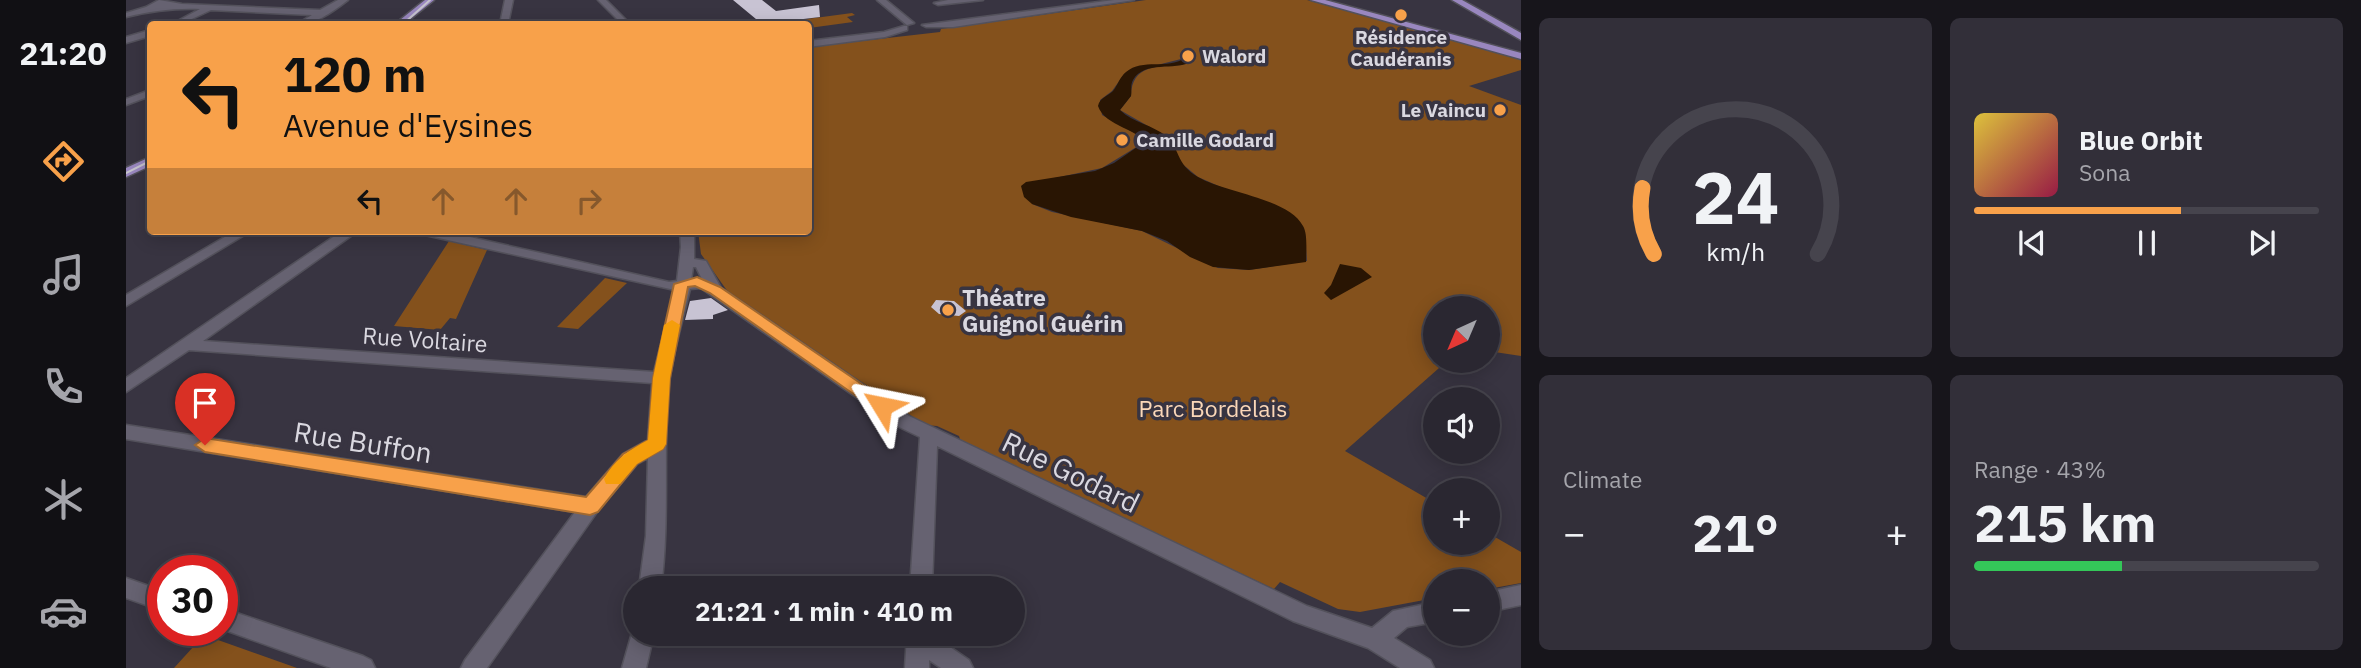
<!DOCTYPE html>
<html lang="en">
<head>
<meta charset="utf-8">
<style>
	:root { --surface:#2a2731; --page:#322f39; --text:#f1f3f6; --muted:#a5a5ab; --line:#46444d; --accent:#f8a14a }
	body { margin:0; font-family:"IBM Plex Sans",sans-serif; background:var(--page); color:var(--text); height:100vh; display:flex; flex-direction:column; font-size:26px; white-space:nowrap }
	* { box-sizing:border-box; margin:0 }
	p { font-size:23px; color:var(--muted) }
	.icon { flex:none; width:38px; height:38px; fill:none; stroke:currentColor; stroke-width:2; stroke-linecap:round; stroke-linejoin:round }
	.map { position:relative; flex:1; overflow:hidden }
	.sheet { display:flex; flex-direction:column; gap:18px; padding:18px; background:#17151b; width:840px }
	.sheet>* { flex:none }
	.banner { position:absolute; left:21px; top:21px; width:665px; height:214px; border-radius:7px; box-shadow:0 4px 18px #0003,0 0 0 2px var(--line); background:#f8a14a; color:#111; overflow:hidden }
	.needle { width:46px; rotate:224deg }
	.tools { position:absolute; left:1297px; top:296px; display:grid; gap:14px }
	.tools a { display:grid; place-items:center; width:77px; height:77px; border-radius:50%; background:var(--surface); box-shadow:0 4px 18px #0003,0 0 0 2px var(--line); font-size:35px }
	.speed { position:absolute; left:21px; top:555px; display:flex; gap:14px; font-size:35px; font-weight:700; text-align:center }
	.speed>* { display:grid; place-content:center; width:91px; height:91px; border-radius:50%; background:var(--surface); box-shadow:0 4px 18px #0003,0 0 0 2px var(--line); line-height:1 }
	.speed .limit { border:10px solid #d22; background:#fff; color:#111 }
	.pin { position:absolute; display:grid; place-items:center; width:60px; height:60px; color:#fff; margin:-72px -30px; border-radius:50% 50% 50% 0; rotate:-45deg; box-shadow:0 0 7px #0007 }
	.pin .icon { rotate:45deg }
	.me { position:absolute; width:77px; margin:-38px; rotate:305deg; stroke-linejoin:round; filter:drop-shadow(0 0 5px #0008) }
	.turn { display:flex; align-items:center; gap:24px; height:147px; padding:0 21px; font-size:32px }
	.turn .icon { width:91px; height:91px; stroke-width:2.5 }
	.turn b { display:block; font-size:49px; line-height:60px }
	.lanes { display:flex; align-items:center; height:66px; padding:0 21px; background:#0003; justify-content:center; gap:35px; direction:ltr }
	.lanes .off { opacity:.35 }
	.big { font-size:52px; font-weight:700; line-height:1.1 }
	.sheet .widget { flex:1; display:flex; flex-direction:column; justify-content:center; gap:10px; min-width:0; padding:0 24px; border-radius:10px; background:var(--page) }
	.sheet .dial { align-items:center; gap:0 }
	.dial svg { height:182px; overflow:visible; fill:none; stroke:var(--line); stroke-width:7; stroke-linecap:round; text-anchor:middle }
	.dial text { fill:var(--text); stroke:none }
	.song { display:flex; align-items:center; gap:21px }
	.cover { width:84px; height:84px; border-radius:10px; background:linear-gradient(135deg,hsl(50 70% 55%),hsl(340 70% 35%)) }
	.played { height:7px; border-radius:4px; background:linear-gradient(90deg,var(--accent) 60%,var(--line) 60%) }
	.keys { display:flex; justify-content:space-around; direction:ltr }
	.heat { display:flex; justify-content:space-between; align-items:center; font-size:38px; direction:ltr }
	.charge { height:10px; border-radius:5px; background:linear-gradient(90deg,#34c759 43%,var(--line) 0) }
	.sheet .tiles { flex:1; display:grid; gap:18px; grid-template-columns:repeat(2,1fr) }
	.trip { position:absolute; left:497px; top:576px; width:402px; height:70px; border-radius:35px; background:var(--surface); box-shadow:0 4px 18px #0003,0 0 0 2px var(--line); font-weight:700; line-height:70px; text-align:center }
	main { display:flex; flex:1; min-height:0 }
	.dock { display:flex; flex-direction:column; width:126px; justify-content:space-around; align-items:center; background:#111014; color:var(--muted) }
	.dock .icon { width:49px; height:49px }
	.dock .current { color:var(--accent) }
	.dock b { font-size:32px; color:var(--text) }
	.map>svg:first-child { display:block }
	.green { fill:#84511c; fill-rule:evenodd }
	.water { fill:#291503 }
	.building { fill:#c8c3d3 }
	.lines { fill:none; stroke-linecap:round; stroke-linejoin:round }
	.minor-casing { stroke:#53515b; stroke-width:3 }
	.major-casing { stroke:#53515b; stroke-width:3 }
	.minor { fill:#666271; fill-rule:evenodd }
	.major { fill:#9987bf; fill-rule:evenodd }
	.tram { stroke:#c5c3cc; stroke-width:2 }
	.route { fill:#f8a14a; stroke:#a16930; stroke-width:2 }
	.slow { fill:#f59e0b }
	.poi-dot { fill:#f8a14a; stroke:#383441; stroke-width:2.5 }
	.labels { text-anchor:middle; dominant-baseline:central; stroke-width:7; stroke-linejoin:round; paint-order:stroke }
	.far-poi-label { font-size:19px; font-weight:bold; fill:#dad8e0; stroke:#383441; text-anchor:start }
	.poi-label { font-size:23px; font-weight:bold; fill:#dad8e0; stroke:#383441; text-anchor:start }
	.street-label { font-size:23px; fill:#dad8e0; stroke:#383441 }
	.park-label { font-size:23px; fill:#fbd7b8; stroke:#383441 }
	.near-street-label { font-size:28px; fill:#dad8e0; stroke:#383441 }
</style>
</head>
<body>
<main>
<nav class="dock">
<b>21:20</b>
<svg class="icon current" aria-label="directions" viewBox="0 0 24 24"><path d="M12 3l9 9-9 9-9-9zM9 14v-3h6M13 9l2 2-2 2"/></svg>
<svg class="icon" aria-label="music" viewBox="0 0 24 24"><path d="M9 18V5l10-2v13"/><circle cx="6" cy="18" r="3"/><circle cx="16" cy="16" r="3"/></svg>
<svg class="icon" aria-label="phone" viewBox="0 0 24 24"><path d="M5 4h4l2 5-3 2q2 4 5 5l2-3 5 2v4C11 20 4 13 5 4z"/></svg>
<svg class="icon" aria-label="climate" viewBox="0 0 24 24"><path d="M12 3v18M4 7l16 10M4 17L20 7"/></svg>
<svg class="icon" aria-label="car" viewBox="0 0 24 24"><path d="M5 17H2v-5l4-1 3-4h7l3 4 3 1v5h-3M9 17h6M6 11h13"/><circle cx="7" cy="17" r="2"/><circle cx="17" cy="17" r="2"/></svg>
</nav>
<div class="map">
<svg width="1395" height="668" viewBox="0 0 1395 668">
	<rect width="100%" height="100%" fill="#383441"/>
	<!-- green -->
	<path class="green" d="M1020 0H1181L1395 59V70L1343 86 1395 105V356L1362 351V308H1309V360L1321 361 1219 451 1309 503V542H1362V533L1395 552V583L1362 589V581H1309V598L1234 612 1212 609 1154 582 1148 589 835 442 833 436 811 426 799 425 602 292 575 254 572 231H682L683 47 814 32 815 29ZM1059 58 1057 65C1031 67 1006 64 1005 96L994 110 1043 138 1054 162 1072 177 1173 221 1179 232 1181 261 1123 270 1092 268 1016 231 926 212 906 204 924 179 976 168 1017 143 1012 135 976 115 974 100 986 91 999 73Z
		M726 13 729 15 721 17 727 22 683 28 682 24H644Z
		M323 241 361 250 330 319 324 318 314 330 268 326Z
		M479 278 501 283 452 329 431 327Z
		M78 635 171 668H48Z"/>
	<!-- water -->
	<path class="water" d="M1059 58 1065 62C1048 71 1019 60 1007 80 1004 85 1006 91 1005 96L994 110C1007 123 1027 125 1040 136 1054 147 1049 164 1072 177 1099 193 1162 198 1177 226 1182 234 1180 253 1180 262L1123 270 1087 267 1064 257 1041 241 1016 231 945 217 906 204 898 197 895 186 900 182 969 171 988 163 1017 143C1015 129 979 127 972 106 974 97 981 97 987 91 992 85 993 78 1000 72 1017 58 1041 70 1059 58Z
		M1214 264 1235 268 1246 277 1205 300 1198 293 1205 285Z"/>
	<!-- building -->
	<path class="building" d="M607 0H636L650 11 693 5 694 17 636 24Z
		M585 298 602 310 587 315V319L559 320 564 301Z
		M810 300 828 301 840 311 833 316 813 314 805 307Z"/>
	<g class="lines">
		<!-- minor casing -->
		<g class="minor-casing">
			<path id="minor" d="M33 0 56 4 194 10 212 0H222C209 10 188 26 171 24L186 15 85 10 55 24H46L74 9C48 8 25 11 0 17V13L20 7Z
				M379 0H387L382 24H374Z
				M472 0H480L504 24H496Z
				M751 0H760L788 23 781 25Z
				M822 0H857L812 5 808 3Z
				M988 0H1008L827 27H800L796 25Z
				M778 26H781V30L759 37 682 47V41L758 32Z
				M24 30V36L0 43V37Z
				M24 90V96L0 105V99Z
				M109 231H125L0 306V295Z
				M216 231H232L77 341 528 372 549 290 299 235 292 231H317L543 282 551 281 555 247 554 231H568V259L580 261 595 288 783 416 1181 606 1246 628 1267 611 1309 602V622L1281 627 1268 638 1304 660 1308 668H1274L1242 648 1167 621 811 446 806 588H784L794 437 771 426 575 288 564 289C555 327 543 365 541 405 538 466 543 527 535 588H513L520 536 522 458 511 464 471 512 361 668H335L339 660 449 512 0 439V425L460 497 497 454 522 440 526 383 63 350 0 392V378ZM567 267H570L576 279 565 280Z
				M0 578 37 591V611L0 598Z
				M1395 585V605L1362 612V592Z
				M96 608 237 656 245 660 249 668H205L96 629Z
				M508 626 509 634H528L520 668H496Z
				M781 634H805L843 660 847 668H815L803 660V668H779Z"/>
		</g>
		<!-- major casing -->
		<g class="major-casing">
			<path id="major" d="M299 0H308L278 24H269Z
				M1185 0H1199L1395 53V59Z
				M1326 0H1336L1395 33V40Z
				M24 157V166L0 177V168Z"/>
		</g>
		<!-- minor -->
		<use href="#minor" class="minor"/>
		<!-- major -->
		<use href="#major" class="major"/>
		<!-- tram -->
		<path class="tram" d="M277 24 304 0
			M0 173 24 161"/>
	</g>
	<!-- route -->
	<path class="route" d="M571 277 594 287 762 402 765 406 762 410H750L584 293 569 286 562 287 544 378 540 444 537 449 511 464 472 512 464 515 79 452 69 445 79 438 460 497 497 454 522 440 527 378 548 284Z"/>
	<!-- slow -->
	<path class="slow" d="M546 320 554 325 544 378 540 444 537 449 511 464 494 484H480L478 479C488 460 503 450 522 440L527 378 538 325Z"/>
	<!-- markers -->
	<g class="poi-dot">
		<circle cx="1275" cy="15" r="7"/>
		<circle cx="1062" cy="56" r="7"/>
		<circle cx="1374" cy="110" r="7"/>
		<circle cx="996" cy="140" r="7"/>
		<circle cx="822" cy="310" r="7"/>
	</g>
	<g class="labels">
		<!-- far-poi labels -->
		<g class="far-poi-label">
			<text x="1275" y="37" text-anchor="middle">Résidence<tspan x="1275" dy="22">Caudéranis</tspan></text>
			<text x="1076" y="56">Walord</text>
			<text x="1360" y="110" text-anchor="end">Le Vaincu</text>
			<text x="1010" y="140">Camille Godard</text>
		</g>
		<!-- poi labels -->
		<g class="poi-label">
			<text x="836" y="297">Théatre<tspan x="836" dy="26">Guignol Guérin</tspan></text>
		</g>
		<!-- street labels -->
		<g class="street-label">
			<text transform="translate(299 339) rotate(4)">Rue Voltaire</text>
		</g>
		<!-- park labels -->
		<g class="park-label">
			<text x="1087" y="408">Parc Bordelais</text>
		</g>
		<!-- near-street labels -->
		<g class="near-street-label">
			<text transform="translate(237 442) rotate(9)">Rue Buffon</text>
			<text transform="translate(945 472) rotate(26)">Rue Godard</text>
		</g>
	</g>
</svg>
<div class="tools">
<a><svg class="needle" viewBox="-14 -14 28 28"><path d="M0-13l5 13h-10z" fill="#e53935"/><path d="M0 13l5-13h-10z" fill="#a5a5ab"/></svg></a>
<a><svg class="icon" aria-label="sound" viewBox="0 0 24 24"><path d="M4 9h4l5-4v14l-5-4H4zM17 9q2 3 0 6"/></svg></a>
<a>+</a>
<a>−</a>
</div>
<div class="speed"><div class="limit">30</div></div>
<div class="pin" style="left:79px;top:445px;background:#d93025"><svg class="icon" aria-label="arrive" viewBox="0 0 24 24"><path d="M6 21V4h12l-3 4 3 4H6"/></svg></div>
<svg class="me" style="left:756px;top:406px" viewBox="-20 -20 40 40"><path d="M0-17L14 15 0 8-14 15z" fill="#f8a14a" stroke="#fff" stroke-width="4"/></svg>
<div class="trip">21:21 · 1 min · 410 m</div>
<div class="banner">
<div class="turn"><svg class="icon" aria-label="left" viewBox="0 0 24 24"><path d="M17 20v-9H6M10 6l-5 5 5 5"/></svg><div><b>120 m</b>Avenue d'Eysines</div></div>
<div class="lanes"><svg class="icon" aria-label="left" viewBox="0 0 24 24"><path d="M17 20v-9H6M10 6l-5 5 5 5"/></svg><svg class="icon off" aria-label="ahead" viewBox="0 0 24 24"><path d="M12 20V5M6 11l6-6 6 6"/></svg><svg class="icon off" aria-label="ahead" viewBox="0 0 24 24"><path d="M12 20V5M6 11l6-6 6 6"/></svg><svg class="icon off" aria-label="right" viewBox="0 0 24 24"><path d="M7 20v-9h11M14 6l5 5-5 5"/></svg></div>
</div>
</div>
<section class="sheet">
<div class="tiles">
<div class="widget dial"><svg viewBox="0 0 100 80">
<path d="M14 69A42 42 0 1 1 86 69"/>
<path d="M14 69A42 42 0 0 1 9 40" stroke="#f8a14a"/>
<text x="50" y="56" font-size="32" font-weight="700">24</text>
<text x="50" y="72" font-size="11">km/h</text>
</svg></div>
<div class="widget">
<div class="song"><i class="cover"></i><div><b>Blue Orbit</b><p>Sona</p></div></div>
<div class="played"></div>
<div class="keys"><svg class="icon" aria-label="previous" viewBox="0 0 24 24"><path d="M18 5L8 12l10 7zM5 5v14"/></svg><svg class="icon" aria-label="pause" viewBox="0 0 24 24"><path d="M8 5v14M16 5v14"/></svg><svg class="icon" aria-label="next" viewBox="0 0 24 24"><path d="M6 5l10 7-10 7zM19 5v14"/></svg></div>
</div>
<div class="widget"><p>Climate</p>
<div class="heat"><a>−</a><b class="big">21°</b><a>+</a></div>
</div>
<div class="widget"><p>Range · 43%</p><b class="big">215 km</b><div class="charge"></div></div>
</div>
</section>
</main>
</body>
</html>
